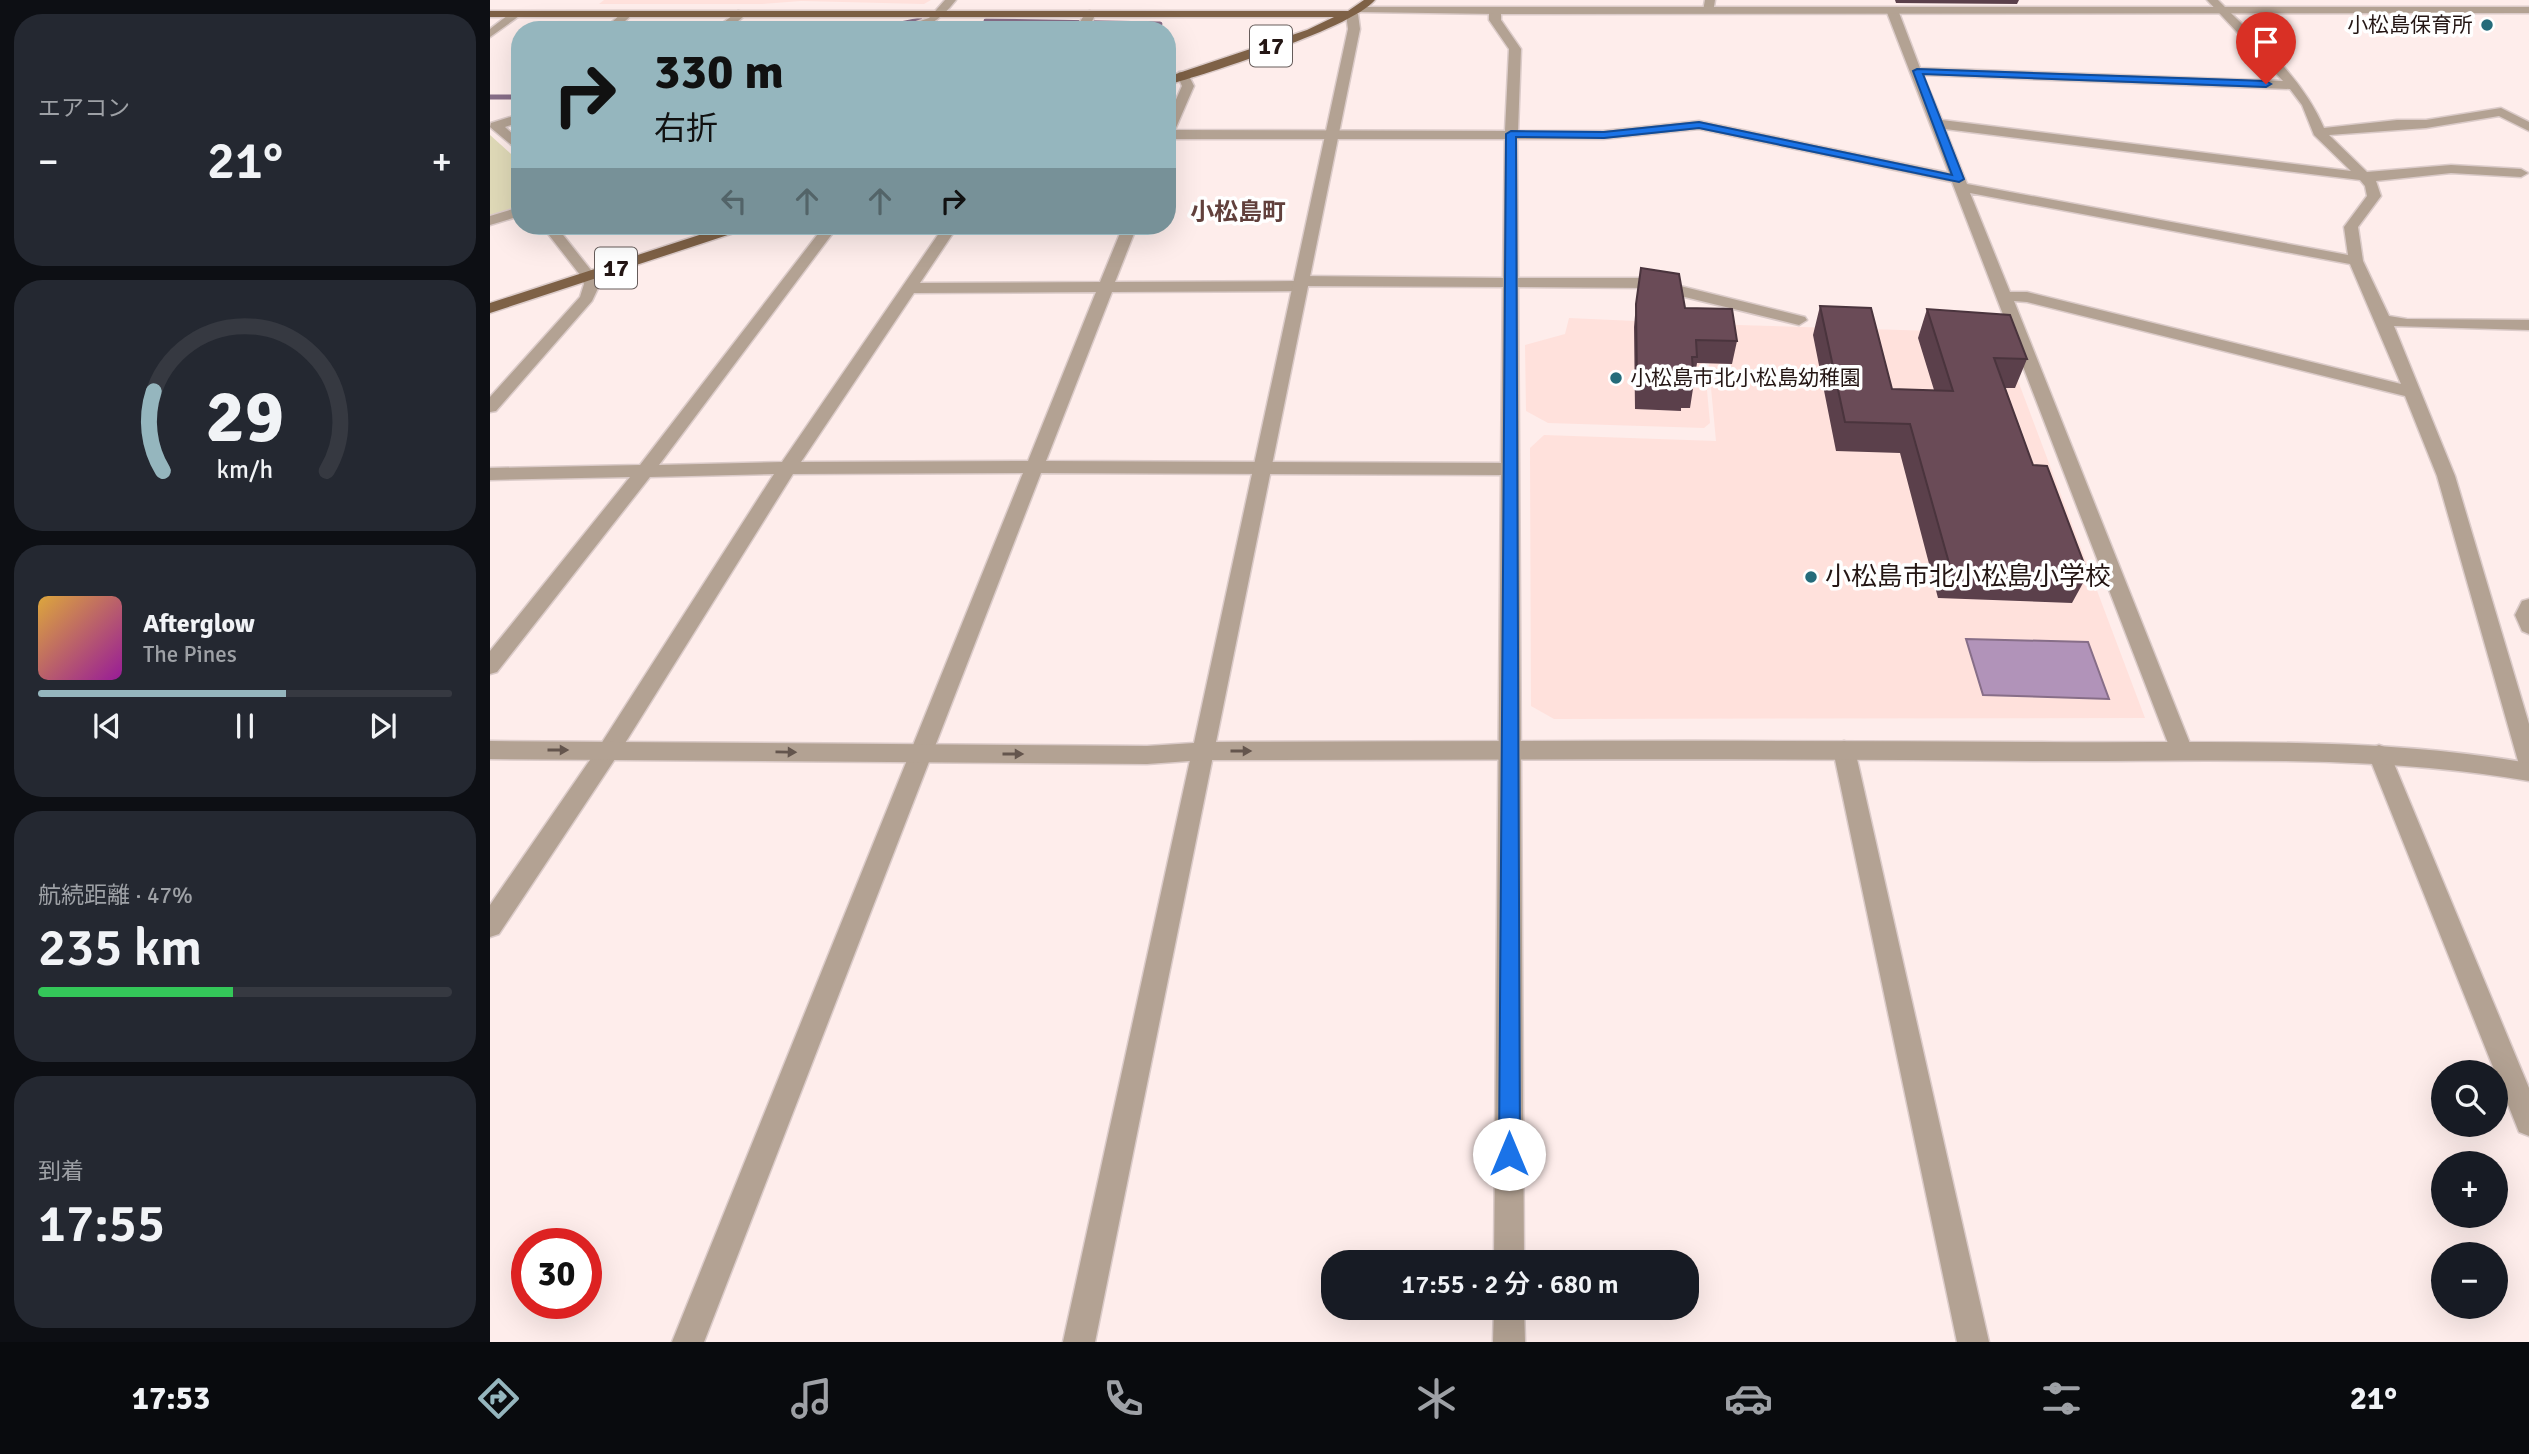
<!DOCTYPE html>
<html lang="ja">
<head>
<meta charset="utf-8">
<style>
	:root { --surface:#171b24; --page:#242831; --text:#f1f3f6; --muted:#9ea1a6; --line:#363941; --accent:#95b6be }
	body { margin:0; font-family:Signika,"Noto Sans JP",sans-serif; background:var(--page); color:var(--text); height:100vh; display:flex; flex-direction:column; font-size:26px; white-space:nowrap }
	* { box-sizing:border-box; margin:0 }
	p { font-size:23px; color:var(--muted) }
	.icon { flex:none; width:38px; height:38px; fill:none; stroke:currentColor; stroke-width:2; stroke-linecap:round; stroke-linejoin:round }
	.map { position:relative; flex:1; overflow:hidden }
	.side { display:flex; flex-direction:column; gap:14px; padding:14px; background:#0d0f14; width:490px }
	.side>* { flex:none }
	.hud { position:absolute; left:21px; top:21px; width:665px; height:214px; border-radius:28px; box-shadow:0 7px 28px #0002; background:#95b6be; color:#111; overflow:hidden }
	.controls { position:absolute; left:1941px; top:1060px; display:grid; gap:14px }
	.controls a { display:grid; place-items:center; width:77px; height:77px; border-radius:50%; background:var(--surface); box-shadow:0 7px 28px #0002; font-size:35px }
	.speed { position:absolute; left:21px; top:1228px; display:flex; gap:14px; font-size:35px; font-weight:700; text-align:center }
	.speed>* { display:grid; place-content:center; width:91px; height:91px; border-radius:50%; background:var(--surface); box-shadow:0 7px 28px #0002; line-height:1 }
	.speed .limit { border:10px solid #d22; background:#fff; color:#111 }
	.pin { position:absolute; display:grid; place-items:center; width:60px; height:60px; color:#fff; margin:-72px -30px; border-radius:50% 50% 50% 0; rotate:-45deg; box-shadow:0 0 7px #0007 }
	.pin .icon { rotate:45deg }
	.me { position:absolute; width:77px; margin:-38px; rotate:0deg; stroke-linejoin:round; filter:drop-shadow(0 0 5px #0008) }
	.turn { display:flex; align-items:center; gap:24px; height:147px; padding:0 28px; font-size:32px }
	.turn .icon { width:91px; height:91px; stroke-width:2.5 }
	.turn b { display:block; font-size:49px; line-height:60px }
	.lanes { display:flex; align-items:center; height:66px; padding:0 28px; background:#0003; justify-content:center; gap:35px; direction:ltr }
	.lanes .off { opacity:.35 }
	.big { font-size:52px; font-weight:600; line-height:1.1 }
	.side .widget { flex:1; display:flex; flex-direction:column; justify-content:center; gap:10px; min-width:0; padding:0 24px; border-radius:28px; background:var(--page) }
	.side .dial { align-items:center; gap:0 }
	.dial svg { height:182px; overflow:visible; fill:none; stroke:var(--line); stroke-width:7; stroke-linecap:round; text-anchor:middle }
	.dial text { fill:var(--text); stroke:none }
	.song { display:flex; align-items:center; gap:21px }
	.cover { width:84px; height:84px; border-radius:10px; background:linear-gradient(135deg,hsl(40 70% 55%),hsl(300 70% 35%)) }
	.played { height:7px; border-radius:4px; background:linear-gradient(90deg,var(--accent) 60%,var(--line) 60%) }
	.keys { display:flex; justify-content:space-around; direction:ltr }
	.heat { display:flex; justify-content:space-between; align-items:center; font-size:38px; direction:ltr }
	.charge { height:10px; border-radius:5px; background:linear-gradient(90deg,#34c759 47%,var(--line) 0) }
	.trip { position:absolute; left:831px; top:1250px; width:378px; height:70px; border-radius:28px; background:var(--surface); box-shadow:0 7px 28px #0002; font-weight:600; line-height:70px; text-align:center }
	.dock { display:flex; height:112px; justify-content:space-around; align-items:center; background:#090b0e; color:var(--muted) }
	.dock .icon { width:49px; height:49px }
	.dock .current { color:var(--accent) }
	.dock b { font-size:32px; color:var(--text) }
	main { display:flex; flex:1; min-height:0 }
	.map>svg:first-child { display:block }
	.built { fill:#ffe1dc }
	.green { fill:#e0dab8 }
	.water { fill:#b193b9; stroke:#876e88; stroke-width:2 }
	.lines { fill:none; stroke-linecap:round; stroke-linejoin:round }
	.stream { stroke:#876e88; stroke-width:5 }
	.minor-casing { stroke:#dbcbc9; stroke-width:3 }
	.tertiary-casing { stroke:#dbcbc9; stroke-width:3 }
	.primary-casing { stroke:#dbcbc9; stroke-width:3 }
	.minor { fill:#b3a293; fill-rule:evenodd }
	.tertiary { fill:#b3a293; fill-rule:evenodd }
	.primary { fill:#7e6146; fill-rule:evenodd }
	.wall { fill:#5b404b }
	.building { fill:#6a4b57; stroke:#4a343d; stroke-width:2 }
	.oneway { fill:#64554d }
	.route { fill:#1a73e8; stroke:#114b97; stroke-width:2 }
	.poi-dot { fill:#256b7a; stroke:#fff; stroke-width:2.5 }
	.labels { text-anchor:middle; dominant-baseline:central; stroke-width:7; stroke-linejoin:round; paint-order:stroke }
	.far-poi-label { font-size:21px; fill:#241614; stroke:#fff; text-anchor:end }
	.shield { fill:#fff; stroke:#665c5a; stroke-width:2 }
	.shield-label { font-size:24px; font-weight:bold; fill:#241614 }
	.far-quarter-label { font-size:24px; font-weight:bold; fill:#61403c; stroke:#fff }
	.poi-label { font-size:26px; fill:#241614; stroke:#fff; text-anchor:start }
</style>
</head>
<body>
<main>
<section class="side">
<div class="widget"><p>エアコン</p>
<div class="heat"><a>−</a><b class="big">21°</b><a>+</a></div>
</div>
<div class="widget dial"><svg viewBox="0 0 100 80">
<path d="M14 69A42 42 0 1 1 86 69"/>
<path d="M14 69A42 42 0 0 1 10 34" stroke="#95b6be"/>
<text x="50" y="56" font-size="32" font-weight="700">29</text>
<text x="50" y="72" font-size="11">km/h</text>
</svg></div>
<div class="widget">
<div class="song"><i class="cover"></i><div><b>Afterglow</b><p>The Pines</p></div></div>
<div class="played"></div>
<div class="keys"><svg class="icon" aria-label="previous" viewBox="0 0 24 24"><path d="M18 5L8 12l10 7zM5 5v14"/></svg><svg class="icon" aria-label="pause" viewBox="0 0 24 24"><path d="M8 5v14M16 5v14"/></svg><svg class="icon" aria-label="next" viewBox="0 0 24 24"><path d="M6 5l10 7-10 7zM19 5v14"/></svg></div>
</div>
<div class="widget"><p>航続距離 · 47%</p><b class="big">235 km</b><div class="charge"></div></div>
<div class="widget"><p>到着</p><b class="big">17:55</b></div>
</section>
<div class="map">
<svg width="2039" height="1342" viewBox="0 0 2039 1342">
	<rect width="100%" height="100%" fill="#feedeb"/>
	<!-- built -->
	<path class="built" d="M114 0H441L434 4 311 1 272 4H109Z
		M1079 318 1211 324 1220 423 1214 428 1058 423 1036 411 1035 345 1075 334Z
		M1215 324 1510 333 1655 718 1064 719 1041 706 1040 448 1054 435 1226 441Z"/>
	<!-- green -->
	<path class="green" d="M0 135 30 162V208L0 217Z"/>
	<!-- water -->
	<path class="water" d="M1476 639 1598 642 1619 699 1493 695Z"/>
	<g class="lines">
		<!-- stream -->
		<path class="stream" d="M496 21 670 24
			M382 30 430 20
			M0 97H30"/>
		<!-- minor casing -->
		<g class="minor-casing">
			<path id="minor" d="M455 0H466C447 24 435 30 404 30L439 18Z
				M1215 0H1225L1223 13 1213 11Z
				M1717 0H1728C1766 39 1812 76 1834 128L1907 120H1936L2011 108 2039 122V131L2009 116 1936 128 1839 135 1877 172 1961 165 2031 169 2038 173 2031 177 1961 173 1886 181 1891 196 1868 227 1873 261 1899 316 1917 319 2039 320V330L1904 326 1965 476 2039 724V770L2031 768 2028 761 1947 476 1915 396 1537 302 1524 301 1703 751 1700 757 1692 760 1684 757 1681 751 1462 182 1209 129 1113 139H1027L1028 278H1158L1315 317 1317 320 1309 325 1158 288 1028 287 1034 1262H1004L1011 475 551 473 214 1342H182L533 473 303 474 127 756 9 934 0 937V905L111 744 284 474 160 477 7 672 0 674V651L140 477 0 480V468L150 465 334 226H348L169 465 292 462 454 226H468L430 283 610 282 633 226H647L625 282 805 281 812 276 1013 278 1015 139H677V120L692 86 687 75 689 72H697L704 86 685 130 1015 131 1019 49 999 20V11L1005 8 1011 11V20L1031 49 1028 131H1113L1209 121 1459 173 1396 10 1398 8 1408 10 1430 68 1793 81ZM1433 75 1800 89 1812 105 1824 135 1861 171 1452 120ZM1455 129 1870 180 1875 186 1877 196 1854 227 1858 255 1477 184ZM1480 193 1860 264 1911 384 1537 292H1520ZM818 286 1013 287 1011 463 556 461 622 292 811 291ZM606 292 538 461 311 462 424 293Z
				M248 11 258 13 237 30H224Z
				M600 11 606 14 597 30H585L596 12Z
				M22 12 32 14 0 37V29Z
				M133 12 143 14 125 30H113Z
				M30 114V122L15 127 30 141V152L0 127 1 123Z
				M30 207V216L0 225V216Z
				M52 226H66L104 274 107 277 104 280H94Z
				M2039 599V634L2032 631 2025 615 2032 601Z
				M1354 741 1362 744 1365 750 1499 1342H1467L1343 750 1346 744Z
				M713 742 721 745 724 751 605 1342H573L702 751 705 745Z
				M1889 745 1897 748 1900 754 2039 1088V1136L2029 1132 1878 754 1881 748Z
				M1004 1307H1034L1035 1342H1003Z"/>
		</g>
		<!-- tertiary casing -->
		<g class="tertiary-casing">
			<path id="tertiary" d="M867 7H2039V13L1005 14 871 12 867 11Z
				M862 11 868 14 870 29 726 742C1001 741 1276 740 1551 742 1714 744 1879 735 2039 763V781C1877 753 1710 762 1547 761 1269 758 991 760 713 760L657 764 0 759V741L657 746 704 743 858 29 856 14Z
				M99 272 104 274 110 284 102 301 6 411 0 412V397L90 297 94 284 91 277Z"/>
		</g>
		<!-- primary casing -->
		<g class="primary-casing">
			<path id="primary" d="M874 0H885C862 28 719 73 677 85V77L817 30 844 17H0V11H858Z
				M237 226H258L256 229 0 313V303Z"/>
		</g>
		<!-- minor -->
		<use href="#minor" class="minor"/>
		<!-- tertiary -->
		<use href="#tertiary" class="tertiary"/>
		<!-- primary -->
		<use href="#primary" class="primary"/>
	</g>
	<!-- wall -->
	<path class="wall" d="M1405 0H1529L1527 4 1406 3Z
		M1146 304 1195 308 1247 341 1242 364 1207 363 1200 408H1191V411L1145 409 1144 327Z
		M1330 306 1402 389 1444 390 1428 338 1437 309 1537 359 1525 388H1515L1543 465 1598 574 1582 603 1448 598 1410 453 1346 451 1323 335Z"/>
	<!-- building -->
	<path class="building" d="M1151 268 1189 274 1195 308 1242 309 1247 341 1206 340 1207 357H1202L1204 385 1194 384 1195 387 1147 385 1146 304Z
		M1330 306 1381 308 1402 389 1463 391 1437 309 1520 315 1537 359 1504 358 1543 465 1557 466 1598 574 1461 570 1420 424 1355 422Z"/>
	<!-- one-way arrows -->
	<defs><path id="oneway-solid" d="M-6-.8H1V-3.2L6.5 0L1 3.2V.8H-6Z" transform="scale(1.75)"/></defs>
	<g class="oneway">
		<use href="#oneway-solid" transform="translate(68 750)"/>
		<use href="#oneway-solid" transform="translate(751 751)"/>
		<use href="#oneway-solid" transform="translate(296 752) rotate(1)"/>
		<use href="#oneway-solid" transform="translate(523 754)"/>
	</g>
	<!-- route -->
	<path class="route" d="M1427 69 1776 81 1781 84 1776 87 1433 74 1474 179 1469 182 1209 128 1114 138 1026 137 1030 1154 1027 1162 1019 1165 1012 1162 1009 1154 1016 134 1021 131 1114 132 1209 122 1462 175 1423 71Z"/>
	<!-- markers -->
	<g class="poi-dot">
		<circle cx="1997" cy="25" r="7"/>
		<circle cx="1126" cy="378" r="7"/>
		<circle cx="1321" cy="577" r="7"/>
	</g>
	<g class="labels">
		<!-- far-poi labels -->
		<g class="far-poi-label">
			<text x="1983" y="25">小松島保育所</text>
			<text x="1140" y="378" text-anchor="start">小松島市北小松島幼稚園</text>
		</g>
		<!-- shield labels -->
		<g class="shield">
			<rect x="760" y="25.5" width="42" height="41" rx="5"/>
			<rect x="105" y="247.5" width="42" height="41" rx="5"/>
		</g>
		<g class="shield-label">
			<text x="781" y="46">17</text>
			<text x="126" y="268">17</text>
		</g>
		<!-- far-quarter labels -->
		<g class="far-quarter-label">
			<text x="748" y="212">小松島町</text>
		</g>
		<!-- poi labels -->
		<g class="poi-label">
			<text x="1335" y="577">小松島市北小松島小学校</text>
		</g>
	</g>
</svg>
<div class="controls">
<a><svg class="icon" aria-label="search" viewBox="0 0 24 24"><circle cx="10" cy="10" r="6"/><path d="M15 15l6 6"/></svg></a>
<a>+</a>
<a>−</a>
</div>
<div class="speed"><div class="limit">30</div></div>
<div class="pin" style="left:1776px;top:84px;background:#d93025"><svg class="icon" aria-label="arrive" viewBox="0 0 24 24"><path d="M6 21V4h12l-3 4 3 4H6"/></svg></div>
<svg class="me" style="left:1019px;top:1154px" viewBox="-20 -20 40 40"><circle r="19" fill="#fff"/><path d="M0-13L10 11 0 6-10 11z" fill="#1a73e8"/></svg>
<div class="trip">17:55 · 2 分 · 680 m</div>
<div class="hud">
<div class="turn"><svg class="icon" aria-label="right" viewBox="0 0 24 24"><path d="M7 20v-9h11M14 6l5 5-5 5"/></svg><div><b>330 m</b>右折</div></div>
<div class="lanes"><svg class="icon off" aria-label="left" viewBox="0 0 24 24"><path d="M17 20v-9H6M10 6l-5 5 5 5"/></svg><svg class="icon off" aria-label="ahead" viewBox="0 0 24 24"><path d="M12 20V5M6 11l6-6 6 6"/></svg><svg class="icon off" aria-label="ahead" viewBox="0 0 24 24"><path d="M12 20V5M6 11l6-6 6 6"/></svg><svg class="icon" aria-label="right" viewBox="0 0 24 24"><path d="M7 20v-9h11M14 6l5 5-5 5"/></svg></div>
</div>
</div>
</main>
<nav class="dock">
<b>17:53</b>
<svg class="icon current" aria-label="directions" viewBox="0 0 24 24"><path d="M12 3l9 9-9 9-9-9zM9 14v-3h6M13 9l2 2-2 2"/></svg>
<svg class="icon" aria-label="music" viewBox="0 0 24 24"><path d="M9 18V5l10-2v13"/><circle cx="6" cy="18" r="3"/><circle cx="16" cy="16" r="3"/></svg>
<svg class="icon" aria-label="phone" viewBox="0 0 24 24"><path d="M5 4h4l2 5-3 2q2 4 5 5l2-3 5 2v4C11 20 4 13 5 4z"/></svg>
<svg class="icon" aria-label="climate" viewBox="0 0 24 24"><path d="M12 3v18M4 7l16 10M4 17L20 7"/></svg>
<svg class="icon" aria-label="car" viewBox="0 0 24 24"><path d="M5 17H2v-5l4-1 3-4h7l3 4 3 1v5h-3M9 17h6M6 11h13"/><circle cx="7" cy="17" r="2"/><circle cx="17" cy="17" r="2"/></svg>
<svg class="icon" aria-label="filters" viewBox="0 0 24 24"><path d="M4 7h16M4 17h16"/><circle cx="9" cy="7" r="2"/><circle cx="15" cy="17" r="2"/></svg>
<b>21°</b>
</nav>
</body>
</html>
